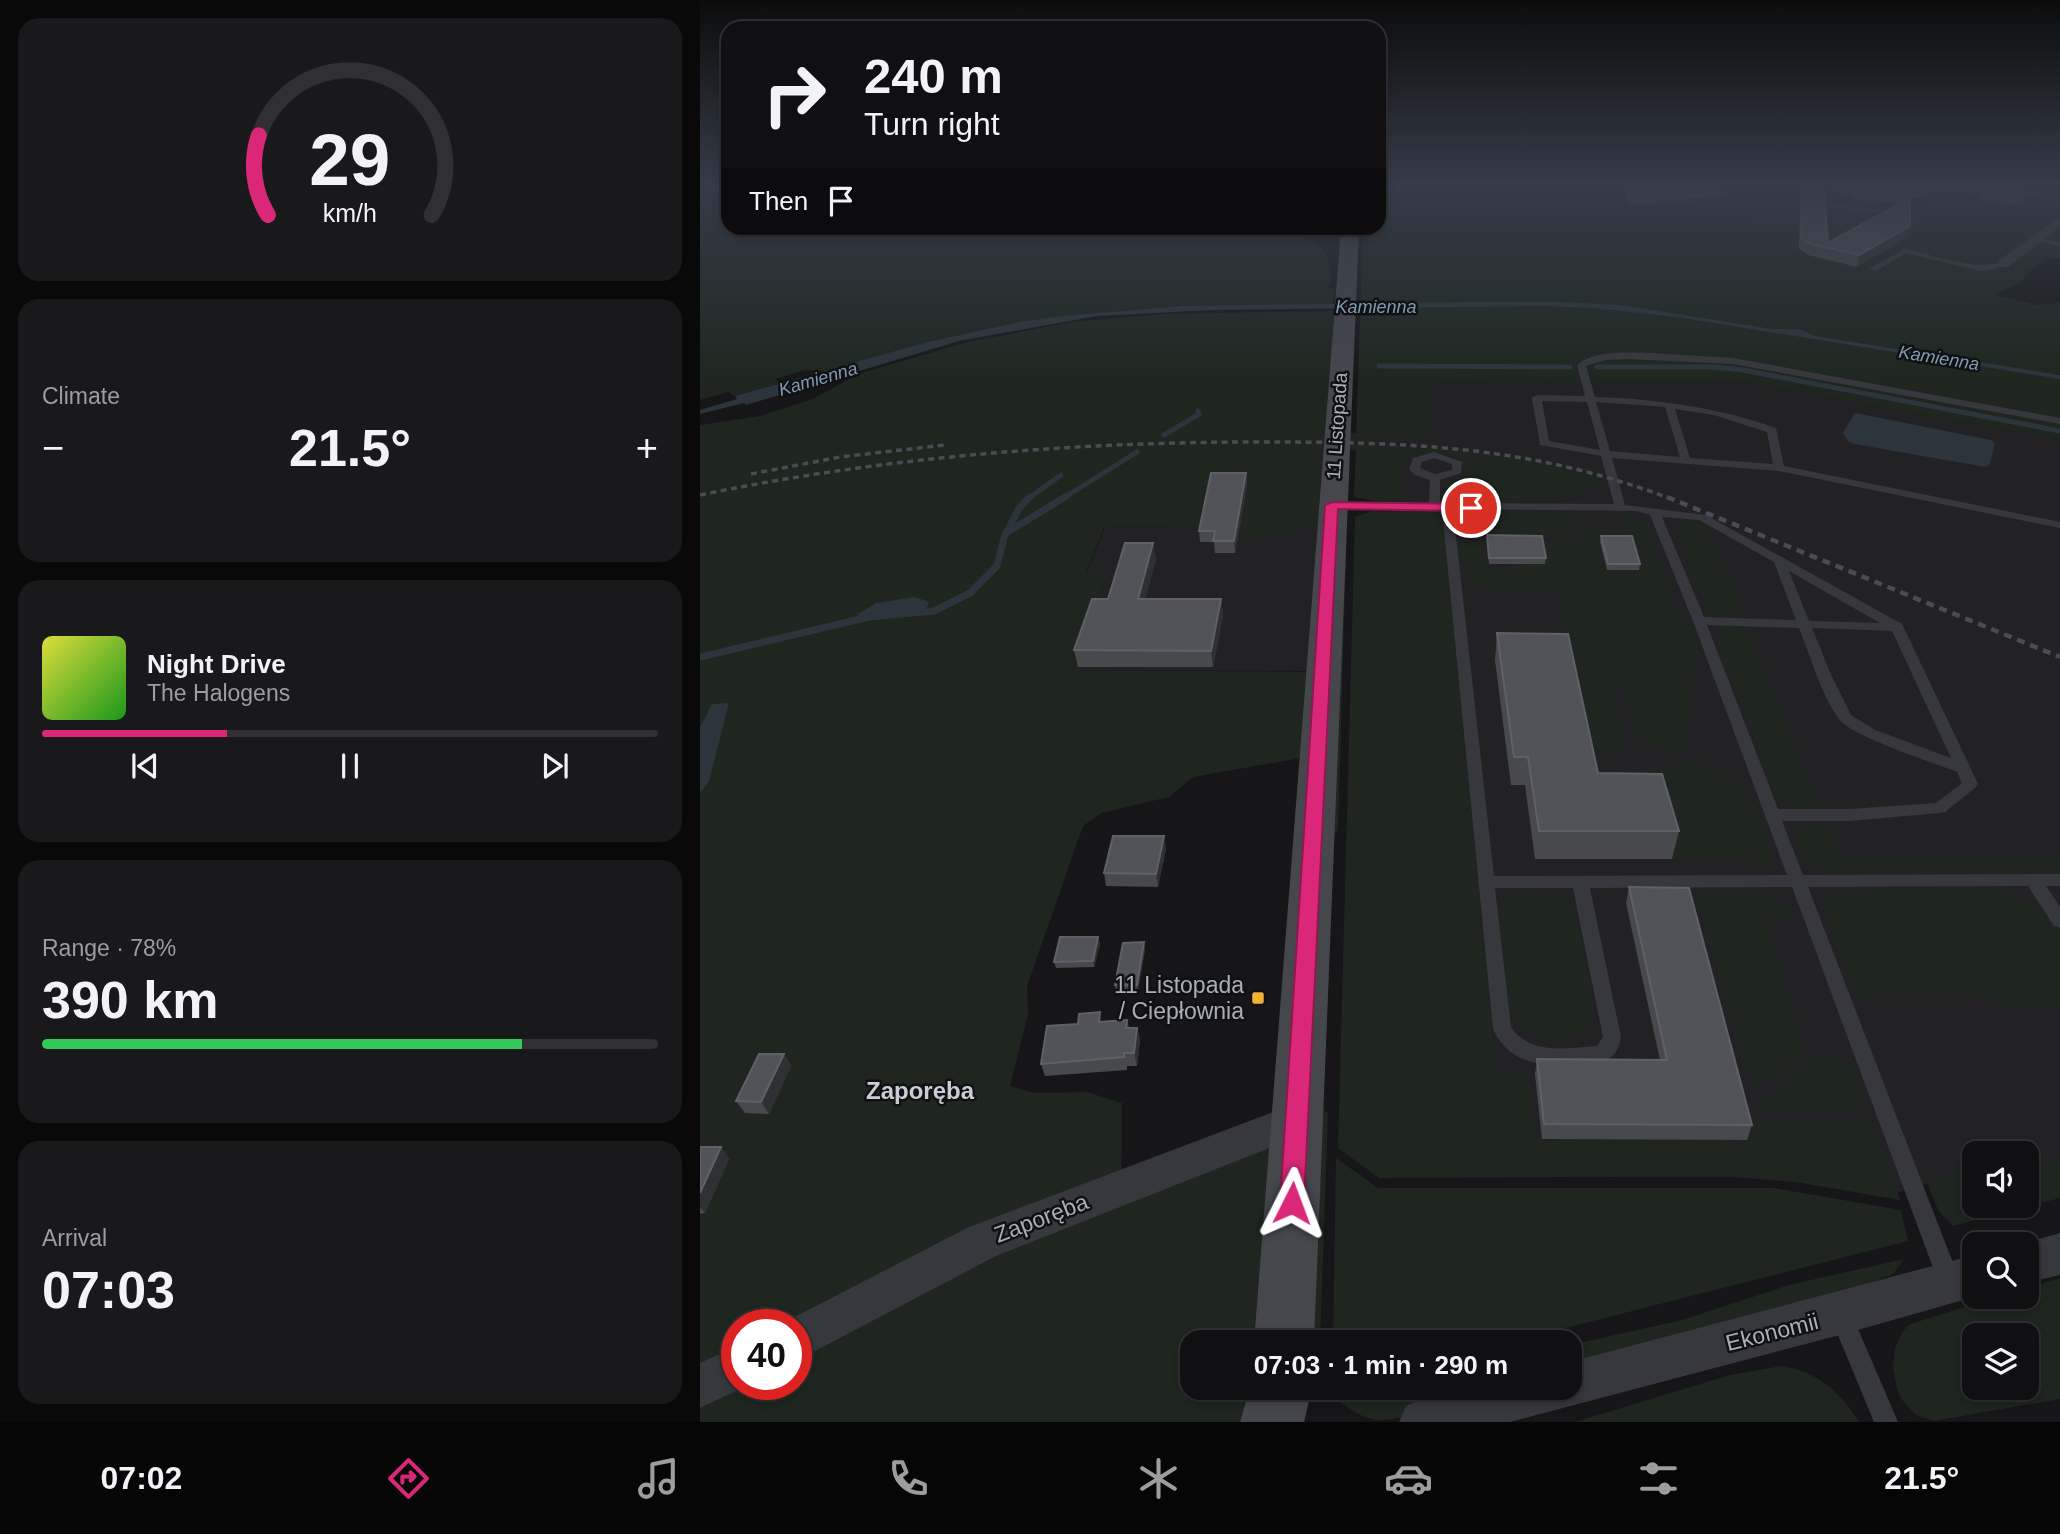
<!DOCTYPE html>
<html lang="en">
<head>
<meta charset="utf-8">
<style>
	:root { --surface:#101012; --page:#19191b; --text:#f1f3f6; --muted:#9c9d9f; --line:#303032; --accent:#db2777 }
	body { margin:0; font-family:Helvetica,sans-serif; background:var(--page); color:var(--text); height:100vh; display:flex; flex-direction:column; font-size:26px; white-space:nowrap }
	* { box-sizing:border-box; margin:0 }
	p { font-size:23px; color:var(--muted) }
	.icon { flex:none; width:38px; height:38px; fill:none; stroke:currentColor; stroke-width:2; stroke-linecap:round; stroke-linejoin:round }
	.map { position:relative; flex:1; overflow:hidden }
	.sheet { display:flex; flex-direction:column; gap:18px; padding:18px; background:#09090a; width:700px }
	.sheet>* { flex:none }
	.top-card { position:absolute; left:21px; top:21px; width:665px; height:214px; border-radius:21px; box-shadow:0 4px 10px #0003,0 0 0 2px var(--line); background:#101012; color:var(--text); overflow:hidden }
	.fabs { position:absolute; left:1262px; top:1141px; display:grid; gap:14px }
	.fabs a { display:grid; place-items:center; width:77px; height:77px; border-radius:14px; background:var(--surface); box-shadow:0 4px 10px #0003,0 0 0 2px var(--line); font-size:35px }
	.speed { position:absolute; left:21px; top:1309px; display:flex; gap:14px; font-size:35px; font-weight:700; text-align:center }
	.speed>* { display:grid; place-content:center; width:91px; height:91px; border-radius:50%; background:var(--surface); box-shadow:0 4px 10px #0003,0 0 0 2px var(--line); line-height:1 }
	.speed .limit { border:10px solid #d22; background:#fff; color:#111 }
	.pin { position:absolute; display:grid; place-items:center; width:60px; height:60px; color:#fff; margin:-30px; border:4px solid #fff; border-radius:50%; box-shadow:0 2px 7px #0007 }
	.me { position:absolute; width:77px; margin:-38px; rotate:3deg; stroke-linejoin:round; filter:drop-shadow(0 0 5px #0008) }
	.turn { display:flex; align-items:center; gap:24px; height:147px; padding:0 28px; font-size:32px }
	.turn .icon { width:91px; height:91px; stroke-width:2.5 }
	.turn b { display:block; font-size:49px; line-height:60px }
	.then { display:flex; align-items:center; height:66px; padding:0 28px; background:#0003; gap:14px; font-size:26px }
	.big { font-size:52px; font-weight:700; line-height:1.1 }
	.sheet .widget { flex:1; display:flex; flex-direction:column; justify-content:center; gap:10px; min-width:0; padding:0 24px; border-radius:21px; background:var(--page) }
	.sheet .dial { align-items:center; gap:0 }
	.dial svg { height:182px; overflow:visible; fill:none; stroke:var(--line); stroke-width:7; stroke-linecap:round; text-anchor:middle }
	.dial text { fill:var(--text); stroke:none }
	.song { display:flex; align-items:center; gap:21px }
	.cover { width:84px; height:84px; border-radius:10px; background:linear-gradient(135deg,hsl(60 70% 55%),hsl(120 70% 35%)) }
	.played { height:7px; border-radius:4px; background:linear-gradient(90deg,var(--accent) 30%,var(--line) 30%) }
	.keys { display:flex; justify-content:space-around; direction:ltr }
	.heat { display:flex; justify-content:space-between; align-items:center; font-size:38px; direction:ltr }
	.charge { height:10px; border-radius:5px; background:linear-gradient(90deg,#34c759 78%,var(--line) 0) }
	.trip { position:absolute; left:480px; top:1330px; width:402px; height:70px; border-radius:21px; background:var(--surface); box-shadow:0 4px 10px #0003,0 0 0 2px var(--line); font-weight:700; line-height:70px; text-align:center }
	.dock { display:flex; height:112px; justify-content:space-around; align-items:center; background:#060607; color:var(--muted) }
	.dock .icon { width:49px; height:49px }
	.dock .current { color:var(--accent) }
	.dock b { font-size:32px; color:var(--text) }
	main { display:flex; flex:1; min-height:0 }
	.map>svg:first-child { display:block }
	.built { fill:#222225 }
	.green { fill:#1e261f; fill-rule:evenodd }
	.water { fill:#2c353c }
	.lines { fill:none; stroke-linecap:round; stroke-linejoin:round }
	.stream-far1 { stroke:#2c353c; stroke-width:5 }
	.stream { stroke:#2c353c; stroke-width:7 }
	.lane { fill:#37383d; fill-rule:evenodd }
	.street { fill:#37383d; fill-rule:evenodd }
	.secondary { fill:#45474d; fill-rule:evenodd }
	.rail-far1 { stroke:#4a4c52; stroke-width:3.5; stroke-dasharray:6 4.5; stroke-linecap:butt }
	.rail { stroke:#4a4c52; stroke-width:4.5; stroke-dasharray:8 6; stroke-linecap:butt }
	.wall { fill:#47494d }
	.shaded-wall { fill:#2f3033 }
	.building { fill:#525359; stroke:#5f6168; stroke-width:2 }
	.route { fill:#db2777; stroke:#8e194d; stroke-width:2 }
	.poi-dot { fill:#f2b134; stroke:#111113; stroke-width:2.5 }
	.labels { text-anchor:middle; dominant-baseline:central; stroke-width:5; stroke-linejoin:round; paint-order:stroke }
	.far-water-label { font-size:18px; font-style:italic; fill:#7f9bb3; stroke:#111113 }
	.street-label { font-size:19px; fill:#a8adb8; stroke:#111113 }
	.near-poi-label { font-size:23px; fill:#a8adb8; stroke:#111113; text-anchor:end }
	.near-street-label { font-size:23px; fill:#a8adb8; stroke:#111113 }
	.near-neighbourhood-label { font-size:24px; font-weight:bold; fill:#c9ccd4; stroke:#111113 }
</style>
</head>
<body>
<main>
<section class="sheet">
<div class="widget dial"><svg viewBox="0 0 100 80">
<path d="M14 69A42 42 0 1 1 86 69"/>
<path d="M14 69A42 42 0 0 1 10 34" stroke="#db2777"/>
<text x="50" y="56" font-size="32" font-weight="700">29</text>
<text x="50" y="72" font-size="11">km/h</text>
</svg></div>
<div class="widget"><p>Climate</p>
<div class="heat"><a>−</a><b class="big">21.5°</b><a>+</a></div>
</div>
<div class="widget">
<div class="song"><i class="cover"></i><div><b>Night Drive</b><p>The Halogens</p></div></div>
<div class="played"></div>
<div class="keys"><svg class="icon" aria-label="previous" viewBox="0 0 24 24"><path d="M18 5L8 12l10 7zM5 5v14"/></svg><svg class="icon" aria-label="pause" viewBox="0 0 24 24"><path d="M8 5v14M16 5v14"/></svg><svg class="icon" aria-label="next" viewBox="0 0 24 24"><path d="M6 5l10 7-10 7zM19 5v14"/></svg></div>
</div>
<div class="widget"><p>Range · 78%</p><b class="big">390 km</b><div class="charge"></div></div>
<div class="widget"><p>Arrival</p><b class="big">07:03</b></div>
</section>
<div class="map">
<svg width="1360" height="1422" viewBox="0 0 1360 1422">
	<rect width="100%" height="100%" fill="#161618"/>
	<!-- built -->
	<path class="built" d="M1035 186 1143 193 1145 200 1180 202 1182 215 1321 228 1300 239 1006 217 999 201 1021 199 1002 187 1034 189Z
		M910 381 1038 382 1360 439V1159L1327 1165 1326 1153H1274V1168L1184 1197 1116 1184 1033 1177H724L698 450H605L0 476 458 431 699 433 731 437V384Z
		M406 525 620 527 611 671 373 670 406 574 386 573Z"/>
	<!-- green -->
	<path class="green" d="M0 186H28V228H556C595 234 634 234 631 283L626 287 635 288 632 305 400 313 255 337 136 372 105 370 75 379 81 383 34 396 28 392 0 400Z
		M679 186 922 188 929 203 932 204 964 206 968 205 970 199 1004 200 1006 214 1014 216 1136 222 1279 238 1291 235 1289 228 1190 219 1182 215 1181 208 1212 210 1209 207 1231 200 1229 194 1235 189 1343 197 1360 202V259L1344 258 1342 263C1332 268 1329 273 1321 281 1313 288 1304 288 1297 296L1338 305 1358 303 1360 300V439L1038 382 731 384V438L656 441 663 228H679Z
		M633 311 634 367 629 378 620 527H598L587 535 564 538 530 537 479 526 411 525 404 528 386 572 407 573 400 592 404 595 395 606 373 670 623 672 618 755 493 777 469 797 401 813 383 826 327 986 328 1015 310 1086 335 1093 387 1092 422 1103 421 1190 571 1137 556 1342H492V1388H553L551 1422H0V425L60 416 113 399 158 374 268 342 372 322 463 314ZM37 1325H96V1384H37Z
		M656 444 771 450 840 462 904 480C867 512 793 492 746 501L745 482H773L772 476 765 474 766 468 761 458C742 450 716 449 703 467L704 502 674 501 654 497Z
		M672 511 728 512 743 519 796 1072 829 1073 834 1140 1049 1141 1045 1121H1171L1200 1200 1072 1178 1035 1176 679 1178 638 1148 655 517Z
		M862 512 880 519 882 524 878 531 866 535 771 534 756 529 757 518 768 514Z
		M925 514 947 525 977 611 991 626 999 652 989 696V706L994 721 982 722 992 751 966 752 938 739 925 691 912 690 926 743 922 753 888 754 852 642H791L790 636 867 635 858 593 787 591 762 576 758 546 760 543 782 541 785 567 845 564 842 541H868L886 546 882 528H893L896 520 906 516 908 521 904 522 909 541 898 542 905 570 941 571 933 542 928 541 923 524H928Z
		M997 519 1001 521 1038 595 1044 617 1042 618 1016 617 1007 613 976 529 985 520Z
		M647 521 638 831 633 833Z
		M1025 626 1047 629 1122 810 1097 808 1075 791 1015 635 1020 627Z
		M987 763C1040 767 1061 806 1073 853 1072 863 1067 867 1058 872L1053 858H974L954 774 976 764Z
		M1129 823 1143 856 1150 859 1360 858V875L1140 874C1117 867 1096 859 1095 831L1105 824Z
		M1192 887H1298L1344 913 1360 934V1007H1297L1292 996 1177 994 1176 996 1157 997 1128 923 1125 904 1133 896Z
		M1052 892 1082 899 1096 915 1092 920 1065 921 1106 1049 1055 1092 994 893Z
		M820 894C841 894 866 892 876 913L896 1015C888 1040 847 1043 827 1032 820 1028 815 1023 810 1017L798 915 807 900Z
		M1128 1053 1150 1066 1165 1110 1052 1108 1114 1058Z
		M618 1110 628 1112 620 1341 610 1342Z
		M636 1158 678 1188H1074L1201 1210 1208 1241 810 1342H633Z
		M1360 1159V1198L1253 1226 1238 1210 1227 1182 1274 1168V1206H1326L1327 1165Z
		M1204 1259 1193 1274 1175 1281 870 1369V1345L982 1320 1089 1285Z
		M1360 1278V1399L1234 1421 1216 1415 1202 1400 1197 1389 1193 1367 1195 1348 1203 1331 1210 1324 1297 1297H1326L1327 1288ZM1274 1335H1326V1388H1274Z
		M1082 1366C1116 1371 1142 1393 1159 1422H875L1030 1375Z
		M627 1388C646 1388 664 1392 682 1388H804C775 1396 703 1422 676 1420 657 1417 639 1402 627 1388Z"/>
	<!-- water -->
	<path class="water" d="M763 302H860L921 305 1072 329H1099L1115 336 1360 375V379L977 317 893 308 841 306 510 310 397 316 259 341 46 405 44 403 0 414V410L37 399 35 396 224 343 319 322 362 316 483 306Z
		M1155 413 1291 440 1295 443 1290 464 1286 467 1154 444 1148 441 1143 433Z
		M215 597 229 602 225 612 162 619 158 614 176 603Z
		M29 703 9 781 0 793V727L12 704Z"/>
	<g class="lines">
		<!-- stream-far1 -->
		<path class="stream-far1" d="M679 366 870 367
			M897 367H1016L1043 370 1360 431
			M464 435 499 414 498 411
			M328 499 361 475
			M362 499 437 452"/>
		<!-- stream -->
		<path class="stream" d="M306 533 365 497
			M0 657 169 617 234 611 270 593 297 566 304 538 319 508 330 497"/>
		<!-- lane -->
		<path class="lane" d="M1094 186H1100L1102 190 1131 199 1132 204 1184 210 1181 212 1127 207 1126 201 1098 192Z
			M1337 237 1360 242V246L1334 241Z
			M1205 249C1238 255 1269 271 1303 262L1307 264 1292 270 1280 271 1206 253 1176 271 1169 269Z
			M953 353 1033 358 1360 418V424L1033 364 928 359 906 360 886 366 895 397C957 399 1016 407 1076 428L1084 466 1360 522V528L1079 471 912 458 925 505 1006 515 1202 624 1271 769 1278 784 1275 788 1245 812 1240 813 1150 821H1082L1103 875 1360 874V886H1346L1360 907V928L1354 926 1328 886 1108 887 1260 1281 1257 1289 1249 1292 1241 1289 1238 1281 1092 887 890 888 921 1037C919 1049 914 1058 902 1062 861 1065 814 1074 793 1029L742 509 632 508 626 505 632 502 729 503 730 480 715 475 709 469 713 458 734 452 762 462 761 473 740 480V503L914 504 901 456 840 445 832 398 837 395 885 396 877 365C896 349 929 353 953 353ZM842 401 887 402 900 450 849 441ZM896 402 965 407 980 457 910 451ZM975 409 1014 415 1067 432 1073 464 990 458ZM734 458 752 464V470L735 474 720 468 722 462ZM753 509 937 511 950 515 993 621 1087 875 794 876ZM962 517 999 520 1074 562 1096 620 1004 617ZM1089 571 1180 623 1109 621ZM1007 625 1099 628C1111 657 1120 692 1138 718 1151 737 1233 762 1257 772L1262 783 1236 803 1150 809H1078ZM1112 628 1192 631 1251 758 1175 730 1151 715 1132 677ZM795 888H873L903 1037 897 1046C867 1048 831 1056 811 1027Z
			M1141 1305 1149 1308 1198 1422H1174L1130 1316 1133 1308Z"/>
		<!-- street -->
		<path class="street" d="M1220 186H1278L1360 192V200L1226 190Z
			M1360 217V227L1308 267H1298V261Z
			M597 1103 610 1108 616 1120 610 1132 296 1256 96 1361V1325L81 1324 269 1227Z
			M1360 1233V1275L1326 1283V1244H1321Z
			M1274 1255V1297L1140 1335 810 1422H699L706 1406C760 1383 812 1388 870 1388V1362Z
			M37 1346V1384H51L0 1408V1363Z"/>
		<!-- secondary -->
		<path class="secondary" d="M641 228H659L614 1342H554Z
			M550 1388H612L604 1422H540Z"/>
		<!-- rail-far1 -->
		<path class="rail-far1" d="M51 474 140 457 245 445
			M0 495C180 458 361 443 545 442 699 442 825 443 971 499"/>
		<!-- rail -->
		<path class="rail" d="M967 497 1360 657"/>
	</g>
	<!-- wall -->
	<path class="wall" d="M911 186H1009L1021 199 957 205 926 204 927 187Z
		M1102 186H1122L1121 191 1128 243 1199 203 1155 200 1127 186H1225L1228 191 1226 198H1210L1207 237 1157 267 1108 255 1099 249 1100 195Z
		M1318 186H1360V189Z
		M1284 189 1324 197 1322 205 1284 202 1281 197Z
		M546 473 547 484 535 553H515L514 542H500L499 531Z
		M787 535 846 558 845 564H789Z
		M901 536 940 564 939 570H907L900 542Z
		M456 559 445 599H521L523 615 513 667H378L374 650 408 599Z
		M797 633 898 773 979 831 972 859H835L825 785H811L795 660Z
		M466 849 458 887 406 886 404 873Z
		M929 887 1052 1125 1047 1140 842 1139 835 1074 837 1059 960 1060 926 903Z
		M398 937 400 944 394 967 356 968 354 962Z
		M444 942 445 949 438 991H416L415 985Z
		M427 1020 429 1028H437L440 1040 437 1066H427V1070L345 1076 341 1064 402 1022Z
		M84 1054 91 1066 69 1114 45 1113 36 1101Z
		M0 1147H21L29 1159 5 1213 0 1214Z"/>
	<!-- shaded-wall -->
	<path class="shaded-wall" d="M1022 194 1021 199 957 205 958 200Z
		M1210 226 1207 237 1157 267 1159 255Z
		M546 473 547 484 535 553 534 541Z
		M453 543 456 559 441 615 438 599Z
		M521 599 523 615 513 667 511 651Z
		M464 836 466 849 458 887 456 874Z
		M398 937 400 944 394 967 393 961Z
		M444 942 445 949 438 991 437 985Z
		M437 1028 440 1040 437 1066 434 1053Z
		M84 1054 91 1066 69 1114 61 1102Z
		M21 1147 29 1159 5 1213 0 1207V1193Z"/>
	<!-- building -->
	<path class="building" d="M928 186H1009L1022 194 958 200 926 199Z
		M1102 186 1124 192 1128 243 1210 198V226L1159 255 1111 244 1101 238Z
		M1144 186H1225L1228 191 1209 190V196L1157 193Z
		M1284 189 1321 192 1324 197 1286 194Z
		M511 473H546L534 541H513L515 531H499Z
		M787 535 842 536 846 558H789Z
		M901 536H932L940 564H908Z
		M425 543H453L438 599H521L511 651 374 650 392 599H408Z
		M797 633 868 634 898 773 962 774 979 831H839L828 757H814Z
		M413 836H464L456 874 404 873Z
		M929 887 989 888 1052 1125 844 1124 837 1059 967 1060Z
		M360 937H398L393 961 354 962Z
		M444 942 437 985H415L423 943Z
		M400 1012 399 1022 427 1020 426 1028H437L434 1053H424V1057L341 1064 347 1026 378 1024 379 1014Z
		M59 1054H84L61 1102 36 1101Z
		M0 1147H21L0 1193Z"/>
	<!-- sky -->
	<linearGradient id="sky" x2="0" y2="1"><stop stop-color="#0c0c0d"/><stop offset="0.48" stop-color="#363c48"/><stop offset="1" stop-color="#363c48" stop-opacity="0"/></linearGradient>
	<rect width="1360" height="385" fill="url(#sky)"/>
	<!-- route -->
	<path class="route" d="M632 502 771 504 777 508 771 511 638 509 604 1203 601 1212 592 1215 584 1212 580 1203 625 505Z"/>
	<!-- markers -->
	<rect class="poi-dot" x="551" y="991" width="14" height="14" rx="3.5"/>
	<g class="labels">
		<!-- far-water labels -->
		<g class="far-water-label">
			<text x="676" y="307">Kamienna</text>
			<text transform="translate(1239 358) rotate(9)">Kamienna</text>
			<text transform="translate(118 379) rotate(-16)">Kamienna</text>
		</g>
		<!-- street labels -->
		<g class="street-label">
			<text transform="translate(637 426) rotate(-86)">11 Listopada</text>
		</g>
		<!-- near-poi labels -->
		<g class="near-poi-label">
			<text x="544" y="985">11 Listopada<tspan x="544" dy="26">/ Ciepłownia</tspan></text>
		</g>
		<!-- near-street labels -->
		<g class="near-street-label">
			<text transform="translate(341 1218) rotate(-21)">Zaporęba</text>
			<text transform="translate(1072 1332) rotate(-14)">Ekonomii</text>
		</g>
		<!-- near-neighbourhood labels -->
		<g class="near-neighbourhood-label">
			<text x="220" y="1090">Zaporęba</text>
		</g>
	</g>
</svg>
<div class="fabs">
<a><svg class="icon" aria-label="sound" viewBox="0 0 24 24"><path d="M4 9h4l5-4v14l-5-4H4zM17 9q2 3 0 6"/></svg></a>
<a><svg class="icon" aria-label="search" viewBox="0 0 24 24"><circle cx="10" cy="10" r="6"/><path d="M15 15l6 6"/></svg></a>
<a><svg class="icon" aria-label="layers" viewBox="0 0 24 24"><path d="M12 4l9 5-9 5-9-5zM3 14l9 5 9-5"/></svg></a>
</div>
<div class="speed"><div class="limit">40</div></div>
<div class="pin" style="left:771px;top:508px;background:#d93025"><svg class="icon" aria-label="arrive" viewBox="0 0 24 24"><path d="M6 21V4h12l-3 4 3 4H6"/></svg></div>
<svg class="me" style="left:592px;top:1203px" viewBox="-20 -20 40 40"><path d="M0-17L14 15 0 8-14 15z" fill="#db2777" stroke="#fff" stroke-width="4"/></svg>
<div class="trip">07:03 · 1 min · 290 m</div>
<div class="top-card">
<div class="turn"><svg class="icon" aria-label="right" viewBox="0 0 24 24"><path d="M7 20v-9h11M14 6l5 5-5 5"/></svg><div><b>240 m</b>Turn right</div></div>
<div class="then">Then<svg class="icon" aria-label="arrive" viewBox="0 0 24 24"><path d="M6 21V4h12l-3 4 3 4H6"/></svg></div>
</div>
</div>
</main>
<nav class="dock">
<b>07:02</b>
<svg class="icon current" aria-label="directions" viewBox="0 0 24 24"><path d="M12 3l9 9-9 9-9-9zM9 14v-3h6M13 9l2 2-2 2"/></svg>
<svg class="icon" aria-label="music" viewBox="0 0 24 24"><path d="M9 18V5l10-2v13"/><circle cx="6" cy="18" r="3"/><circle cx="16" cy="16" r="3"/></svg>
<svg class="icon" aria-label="phone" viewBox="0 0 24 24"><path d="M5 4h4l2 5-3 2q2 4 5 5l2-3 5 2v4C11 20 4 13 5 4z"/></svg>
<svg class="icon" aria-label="climate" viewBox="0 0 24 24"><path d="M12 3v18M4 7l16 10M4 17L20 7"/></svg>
<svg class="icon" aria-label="car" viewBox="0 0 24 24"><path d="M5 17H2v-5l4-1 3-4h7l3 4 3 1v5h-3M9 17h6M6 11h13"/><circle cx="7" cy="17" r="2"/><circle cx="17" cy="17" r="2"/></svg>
<svg class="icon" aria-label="filters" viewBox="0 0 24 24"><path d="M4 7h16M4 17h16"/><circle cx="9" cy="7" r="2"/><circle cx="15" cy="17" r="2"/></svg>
<b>21.5°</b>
</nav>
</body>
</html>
